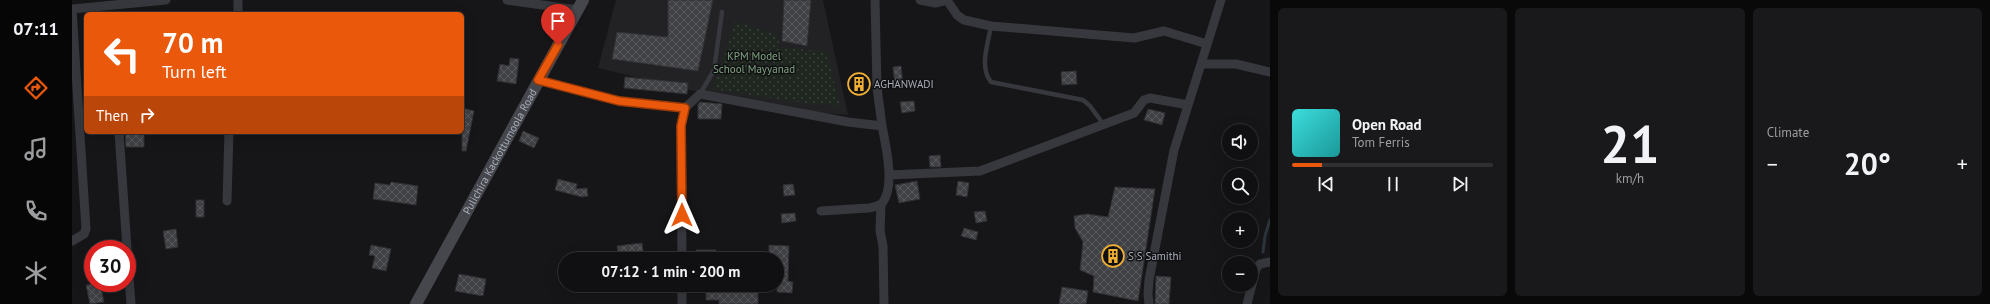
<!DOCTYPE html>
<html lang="en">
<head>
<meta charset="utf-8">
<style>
	:root { --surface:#101012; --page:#19191b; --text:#f1f3f6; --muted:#9c9d9f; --line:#303032; --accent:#ea580c }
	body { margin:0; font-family:"PT Sans",sans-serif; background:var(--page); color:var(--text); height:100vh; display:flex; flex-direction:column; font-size:15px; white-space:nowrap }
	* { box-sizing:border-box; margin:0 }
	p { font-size:13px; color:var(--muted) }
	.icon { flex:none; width:22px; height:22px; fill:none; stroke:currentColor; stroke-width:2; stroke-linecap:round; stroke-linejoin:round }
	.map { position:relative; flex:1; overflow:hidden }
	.panel { display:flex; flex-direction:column; gap:8px; padding:8px; background:#09090a; width:720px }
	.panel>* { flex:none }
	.hud { position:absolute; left:12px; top:12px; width:380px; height:122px; border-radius:6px; box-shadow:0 4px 16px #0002,0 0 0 1px var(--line); background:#ea580c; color:#fff; overflow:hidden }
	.tools { position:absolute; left:1150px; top:124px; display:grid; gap:8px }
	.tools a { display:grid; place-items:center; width:36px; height:36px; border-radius:50%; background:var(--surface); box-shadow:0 4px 16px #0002,0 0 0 1px var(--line); font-size:20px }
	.speed { position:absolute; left:12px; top:240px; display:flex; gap:8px; font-size:20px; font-weight:700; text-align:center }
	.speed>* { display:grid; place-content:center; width:52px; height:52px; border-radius:50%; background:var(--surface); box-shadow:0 4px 16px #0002,0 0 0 1px var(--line); line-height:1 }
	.speed .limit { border:6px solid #d22; background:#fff; color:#111 }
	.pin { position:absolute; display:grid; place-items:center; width:34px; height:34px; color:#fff; margin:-41px -17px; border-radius:50% 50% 50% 0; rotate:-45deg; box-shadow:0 0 4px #0007 }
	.pin .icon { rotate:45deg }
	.me { position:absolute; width:44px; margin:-22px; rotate:0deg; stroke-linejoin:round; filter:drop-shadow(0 0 3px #0008) }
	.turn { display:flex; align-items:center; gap:14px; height:84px; padding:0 12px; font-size:18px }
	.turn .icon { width:52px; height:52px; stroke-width:2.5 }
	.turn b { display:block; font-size:28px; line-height:34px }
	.then { display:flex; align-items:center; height:38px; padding:0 12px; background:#0003; gap:8px; font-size:15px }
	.big { font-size:30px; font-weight:800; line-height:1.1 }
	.panel .tile { flex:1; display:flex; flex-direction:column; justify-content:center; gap:6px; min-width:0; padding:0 14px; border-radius:6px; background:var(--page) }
	.panel .dial { align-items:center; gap:0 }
	.dial b { font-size:52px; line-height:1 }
	.song { display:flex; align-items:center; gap:12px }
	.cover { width:48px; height:48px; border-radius:6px; background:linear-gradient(135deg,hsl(180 70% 55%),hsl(180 70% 35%)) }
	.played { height:4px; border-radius:2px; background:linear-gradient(90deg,var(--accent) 15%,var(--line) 15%) }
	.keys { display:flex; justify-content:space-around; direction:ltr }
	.heat { display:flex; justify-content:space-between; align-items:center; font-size:22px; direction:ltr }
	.panel .tiles { flex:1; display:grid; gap:8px; grid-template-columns:repeat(3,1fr) }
	.trip { position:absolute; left:486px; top:252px; width:226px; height:40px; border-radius:20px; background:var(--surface); box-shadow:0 4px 16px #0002,0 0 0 1px var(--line); font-weight:800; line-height:40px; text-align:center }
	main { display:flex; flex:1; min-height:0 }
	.tabs { display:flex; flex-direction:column; width:72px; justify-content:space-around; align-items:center; background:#060607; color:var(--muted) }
	.tabs .icon { width:28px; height:28px }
	.tabs .current { color:var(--accent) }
	.tabs b { font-size:18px; color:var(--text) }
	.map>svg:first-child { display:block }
	.built { fill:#222225 }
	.green { fill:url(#green-dots) }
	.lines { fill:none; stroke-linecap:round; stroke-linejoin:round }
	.stream { stroke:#2c353c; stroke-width:3 }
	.building { fill:url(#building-cross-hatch); stroke:#303034 }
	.lane { stroke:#37383d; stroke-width:4.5 }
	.street { stroke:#37383d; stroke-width:9 }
	.secondary { stroke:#45474d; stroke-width:12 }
	.route-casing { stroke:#983908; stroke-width:10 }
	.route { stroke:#ea580c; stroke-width:7 }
	.labels { text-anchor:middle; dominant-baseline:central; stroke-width:3; stroke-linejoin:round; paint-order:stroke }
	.park-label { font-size:11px; fill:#7fa381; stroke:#111113 }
	.poi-label { font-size:11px; fill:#a8adb8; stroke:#111113; text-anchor:start }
	.street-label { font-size:11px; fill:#a8adb8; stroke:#111113 }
</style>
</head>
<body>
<main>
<nav class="tabs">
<b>07:11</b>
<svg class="icon current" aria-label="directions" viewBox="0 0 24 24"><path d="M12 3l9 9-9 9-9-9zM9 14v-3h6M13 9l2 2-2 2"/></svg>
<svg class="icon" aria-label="music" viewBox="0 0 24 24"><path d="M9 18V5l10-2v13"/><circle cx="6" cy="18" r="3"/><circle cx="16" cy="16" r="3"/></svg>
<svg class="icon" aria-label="phone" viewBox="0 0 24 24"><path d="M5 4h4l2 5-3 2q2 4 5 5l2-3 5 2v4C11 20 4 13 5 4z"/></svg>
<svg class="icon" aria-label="climate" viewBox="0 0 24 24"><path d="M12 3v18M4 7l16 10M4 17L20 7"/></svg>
</nav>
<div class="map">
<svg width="1198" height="304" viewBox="0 0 1198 304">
	<defs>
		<pattern id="green-dots" width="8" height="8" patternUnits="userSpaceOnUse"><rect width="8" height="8" fill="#1e261f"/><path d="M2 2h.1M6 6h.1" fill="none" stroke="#3c433d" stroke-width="1.8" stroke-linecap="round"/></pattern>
		<pattern id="building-cross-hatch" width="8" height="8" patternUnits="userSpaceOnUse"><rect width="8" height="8" fill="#404145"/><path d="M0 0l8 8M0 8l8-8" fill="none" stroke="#595a5e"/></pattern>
	</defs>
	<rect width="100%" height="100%" fill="#161618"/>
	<!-- built -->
	<path class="built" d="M544 0H751L776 115 751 113 618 90 526 68Z"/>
	<!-- green -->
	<path class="green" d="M663 21 705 35 708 47 755 52 768 106 734 103 641 89Z"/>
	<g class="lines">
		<!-- stream -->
		<path class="stream" d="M1191 252 1193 236 1198 220"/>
	</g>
	<!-- building -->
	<path class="building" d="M596 0H641L626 71 540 59 545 32 596 37Z
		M712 0H739L735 46 710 41Z
		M438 58 447 59 444 84 425 81 428 64 437 66Z
		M829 66 831 85 823 86 821 67Z
		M1004 71 1005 84 990 85 989 72Z
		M791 76 795 88 782 92 779 80Z
		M553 77 616 83 615 94 552 88Z
		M842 101 843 111 830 113 828 102Z
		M628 102 650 104 649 119H626V104Z
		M390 108 402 111 394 151H390Z
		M1076 109 1093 113 1090 125 1072 120Z
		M451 131 467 138 462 148 447 141Z
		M53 132H72V147H54Z
		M868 155 869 167H858L857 156Z
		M486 179 505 184 504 189 515 188 516 196 510 197 483 190Z
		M845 181 848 199 827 203 823 185Z
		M886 181 897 183 895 197 884 195Z
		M319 182 346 186 344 205 301 199 303 183 318 185Z
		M721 184 723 195 712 196 711 185Z
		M1043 187 1083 189 1066 301 1021 292 1022 276 1008 270 1011 242 1003 228 1002 216 1015 214 1036 217Z
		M124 200H132V217H124Z
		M913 211 915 221 904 223 902 212Z
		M723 213 724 221 710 223 709 214Z
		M892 228 906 232 904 240 889 236Z
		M104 229 106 247 94 249 91 231Z
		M570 243 572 259H547L545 246Z
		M299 245 319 249 314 271 300 268 303 256 297 255Z
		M697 245 717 246 716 281 721 282 720 293 705 292V259H697Z
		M624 250H644V259H624Z
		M387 274 414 279 411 296 383 291Z
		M1084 276 1099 277 1097 304H1083Z
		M28 283 32 302 18 304 14 285Z
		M634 285H655V292L686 291V304H647V300H634Z
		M990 287 1016 291 1014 304H987Z"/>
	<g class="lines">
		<!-- lane -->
		<path class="lane" d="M919 26C916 44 907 67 919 82L1011 100 1018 106 1032 125
			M467 80 547 101 613 108
			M628 94 642 70 650 12"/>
		<!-- street -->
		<path class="street" d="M166 0V14
			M435 0 506 10
			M848 0 863 3 876 0
			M875 0 885 15 892 20 919 26 1062 38 1092 31 1135 44
			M0 9 94 0
			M1129 64 1149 0
			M47 132 55 249
			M817 175 908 171 1062 113 1072 100 1078 98 1116 105
			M155 201 157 132
			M809 204 808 231 811 246 812 304
			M749 211 797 208C802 207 808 206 811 202 823 185 814 146 810 126
			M0 241 12 234 14 229 0 9
			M55 250 59 304
			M610 259 609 126 613 108 628 94 776 122 810 126 805 87 803 0
			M610 285V304
			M1077 304 1076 294 1077 280 1102 150 1129 64H1164L1198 72
			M1175 304 1184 269 1188 264 1198 262"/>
		<!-- secondary -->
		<path class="secondary" id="s1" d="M344 304 511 0"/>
	</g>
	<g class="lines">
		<!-- route casing -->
		<g class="route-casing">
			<path id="route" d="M486 45 466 80 547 101 613 108 609 126 610 215"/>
		</g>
		<!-- route -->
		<use href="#route" class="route"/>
	</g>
	<!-- icons -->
	<defs>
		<g id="building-ring" transform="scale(1.15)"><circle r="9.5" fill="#111113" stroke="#f2b134" stroke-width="1.5"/><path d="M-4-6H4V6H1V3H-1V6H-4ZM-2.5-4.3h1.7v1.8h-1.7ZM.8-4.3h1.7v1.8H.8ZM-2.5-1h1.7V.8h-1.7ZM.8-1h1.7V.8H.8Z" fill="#f2b134"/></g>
	</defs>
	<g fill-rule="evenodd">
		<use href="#building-ring" x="787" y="84"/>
		<use href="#building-ring" x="1041" y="256"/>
	</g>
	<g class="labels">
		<!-- park labels -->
		<g class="park-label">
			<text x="682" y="56">KPM Model<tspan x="682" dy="13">School Mayyanad</tspan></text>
		</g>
		<!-- poi labels -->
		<g class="poi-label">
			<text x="802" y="84">AGHANWADI</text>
			<text x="1056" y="256">S S Samithi</text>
		</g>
		<!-- street labels -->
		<g class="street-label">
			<text stroke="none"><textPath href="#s1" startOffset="174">Pulichira Kackottumoola Road</textPath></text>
		</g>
	</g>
</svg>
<div class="tools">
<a><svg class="icon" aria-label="sound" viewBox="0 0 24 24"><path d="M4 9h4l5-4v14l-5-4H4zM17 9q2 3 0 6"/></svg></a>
<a><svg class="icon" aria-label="search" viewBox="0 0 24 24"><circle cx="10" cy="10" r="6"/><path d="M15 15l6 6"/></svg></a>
<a>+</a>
<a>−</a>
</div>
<div class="speed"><div class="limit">30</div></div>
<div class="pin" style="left:486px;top:45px;background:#d93025"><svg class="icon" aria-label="arrive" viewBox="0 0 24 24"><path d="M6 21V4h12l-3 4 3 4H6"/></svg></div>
<svg class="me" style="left:610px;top:215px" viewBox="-20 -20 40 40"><path d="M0-17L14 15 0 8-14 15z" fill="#ea580c" stroke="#fff" stroke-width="4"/></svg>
<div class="trip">07:12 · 1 min · 200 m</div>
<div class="hud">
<div class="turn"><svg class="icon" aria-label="left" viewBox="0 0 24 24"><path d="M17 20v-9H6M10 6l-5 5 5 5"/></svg><div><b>70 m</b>Turn left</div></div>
<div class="then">Then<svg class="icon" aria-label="right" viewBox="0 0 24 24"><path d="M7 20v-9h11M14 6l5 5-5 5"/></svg></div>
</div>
</div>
<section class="panel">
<div class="tiles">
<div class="tile">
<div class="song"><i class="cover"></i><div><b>Open Road</b><p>Tom Ferris</p></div></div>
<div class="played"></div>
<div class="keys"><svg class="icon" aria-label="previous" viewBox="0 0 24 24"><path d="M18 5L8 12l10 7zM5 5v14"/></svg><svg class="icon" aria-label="pause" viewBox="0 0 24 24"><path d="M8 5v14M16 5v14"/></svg><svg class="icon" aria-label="next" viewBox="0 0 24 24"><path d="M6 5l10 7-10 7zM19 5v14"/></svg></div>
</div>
<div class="tile dial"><b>21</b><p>km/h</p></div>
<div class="tile"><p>Climate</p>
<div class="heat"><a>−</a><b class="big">20°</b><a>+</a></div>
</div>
</div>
</section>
</main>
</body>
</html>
